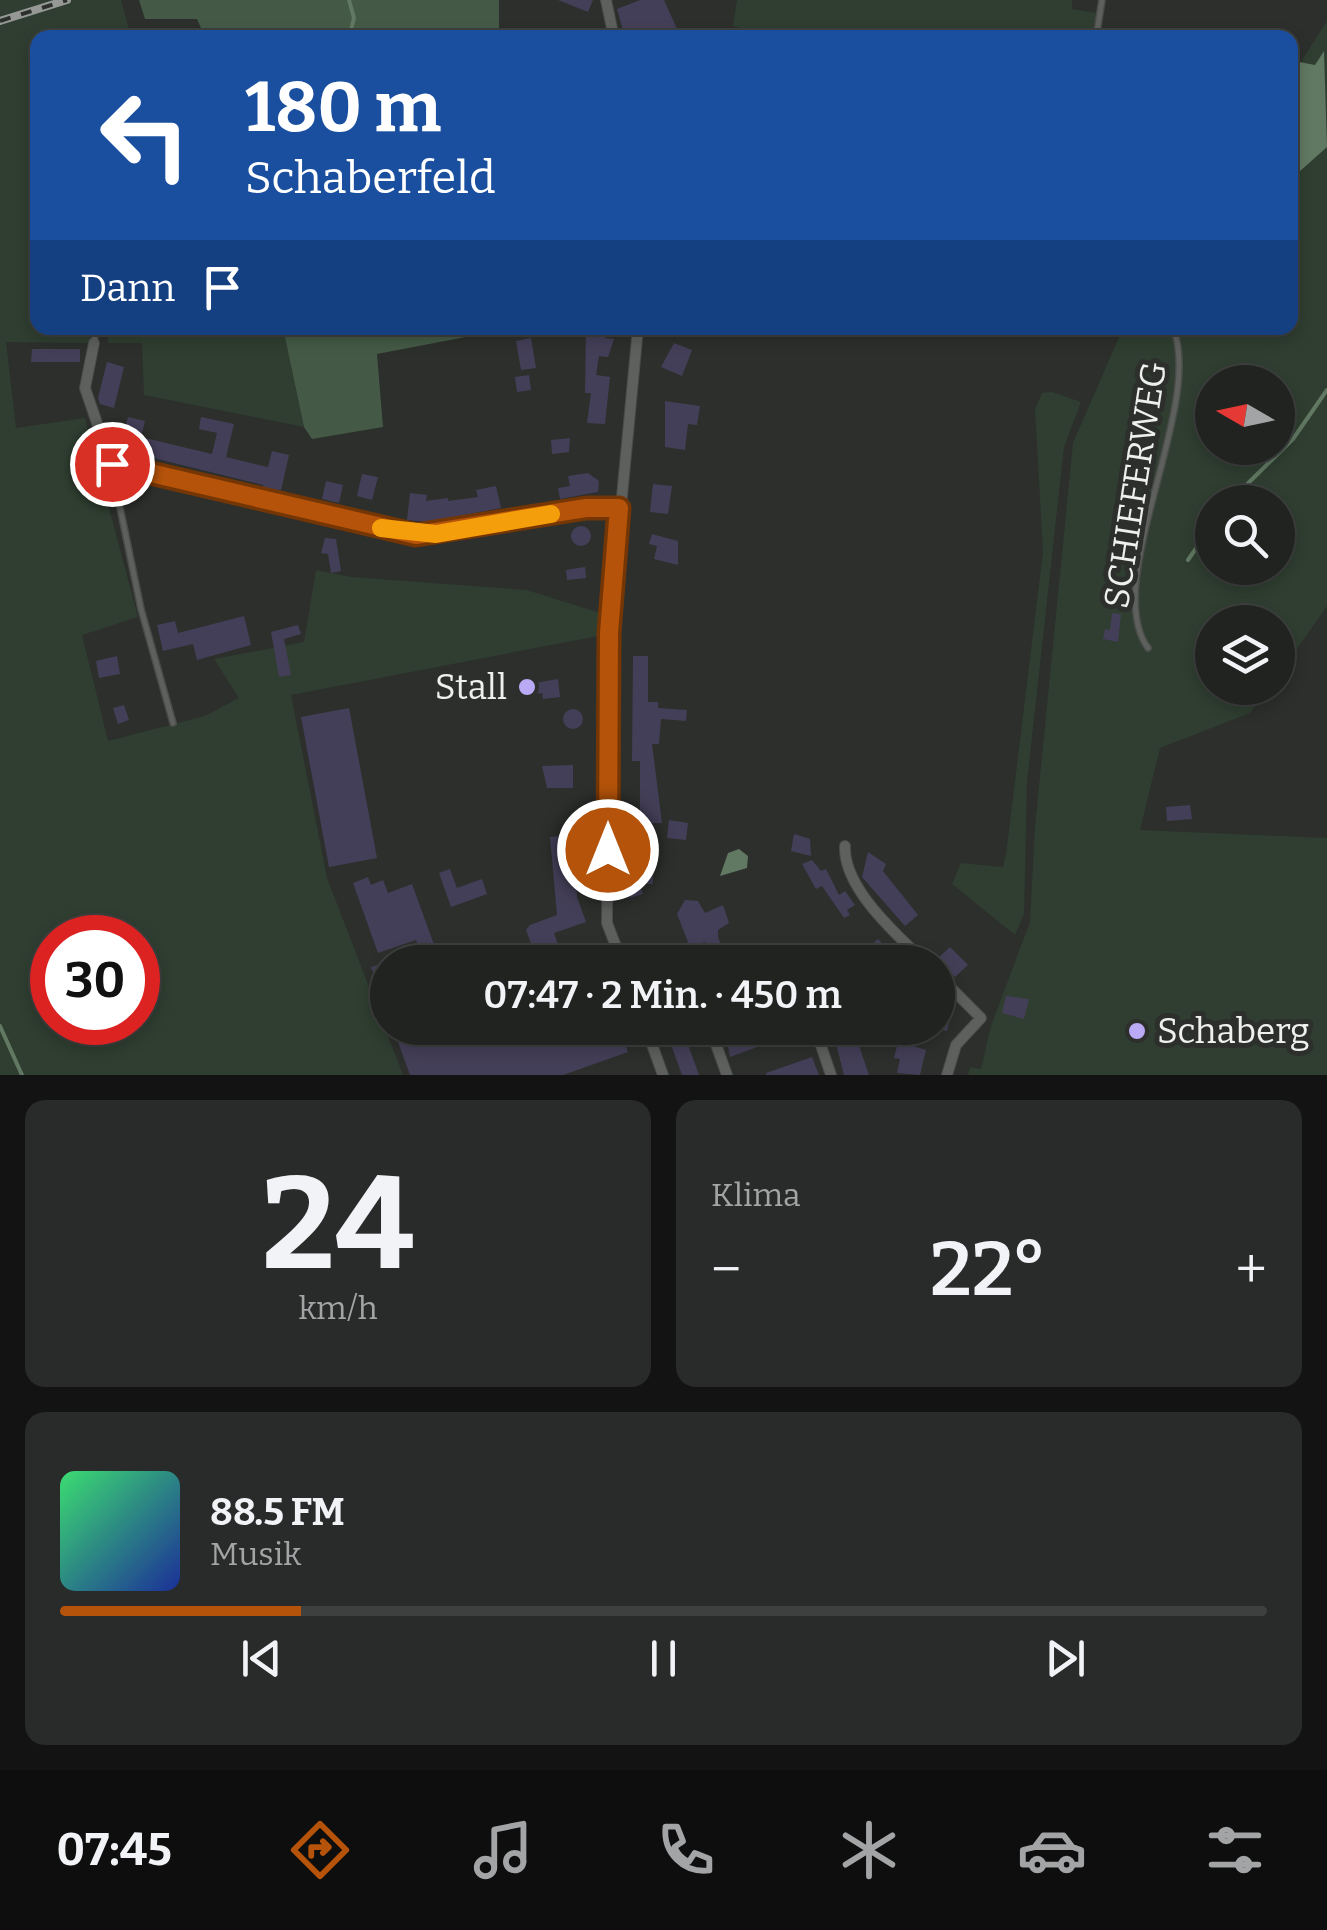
<!DOCTYPE html>
<html lang="de">
<head>
<meta charset="utf-8">
<style>
	:root { --surface:#212321; --page:#292b2a; --text:#f1f3f6; --muted:#a2a4a5; --line:#3e403f; --accent:#b45309 }
	body { margin:0; font-family:Bitter,serif; background:var(--page); color:var(--text); height:100vh; display:flex; flex-direction:column; font-size:38px; white-space:nowrap }
	* { box-sizing:border-box; margin:0 }
	p { font-size:32px; color:var(--muted) }
	.icon { flex:none; width:55px; height:55px; fill:none; stroke:currentColor; stroke-width:2; stroke-linecap:round; stroke-linejoin:round }
	.map { position:relative; height:1075px; overflow:hidden }
	.sheet { display:flex; flex-direction:column; gap:25px; padding:25px; background:#121312; flex:1 }
	.sheet>* { flex:none }
	.top-card { position:absolute; left:30px; top:30px; width:1268px; height:305px; border-radius:20px; box-shadow:0 5px 15px #0003,0 0 0 2px var(--line); background:#1a4fa0; color:#fff; overflow:hidden }
	.needle { width:65px; rotate:279deg }
	.tools { position:absolute; left:1195px; top:365px; display:grid; gap:20px }
	.tools a { display:grid; place-items:center; width:100px; height:100px; border-radius:50%; background:var(--surface); box-shadow:0 5px 15px #0003,0 0 0 2px var(--line); font-size:50px }
	.speed { position:absolute; left:30px; top:915px; display:flex; gap:20px; font-size:50px; font-weight:700; text-align:center }
	.speed>* { display:grid; place-content:center; width:130px; height:130px; border-radius:50%; background:var(--surface); box-shadow:0 5px 15px #0003,0 0 0 2px var(--line); line-height:1 }
	.speed .limit { border:15px solid #d22; background:#fff; color:#111 }
	.pin { position:absolute; display:grid; place-items:center; width:85px; height:85px; color:#fff; margin:-42px; border:5px solid #fff; border-radius:50%; box-shadow:0 2px 10px #0007 }
	.me { position:absolute; width:110px; margin:-55px; rotate:0deg; stroke-linejoin:round; filter:drop-shadow(0 0 8px #0008) }
	.turn { display:flex; align-items:center; gap:35px; height:210px; padding:0 50px; font-size:45px }
	.turn .icon { width:130px; height:130px; stroke-width:2.5 }
	.turn b { display:block; font-size:70px; line-height:85px }
	.then { display:flex; align-items:center; height:95px; padding:0 50px; background:#0003; gap:20px; font-size:38px }
	.big { font-size:75px; font-weight:600; line-height:1.1 }
	.sheet .tile { flex:1; display:flex; flex-direction:column; justify-content:center; gap:15px; min-width:0; padding:0 35px; border-radius:20px; background:var(--page) }
	.sheet .dial { align-items:center; gap:0 }
	.dial b { font-size:130px; line-height:1 }
	.song { display:flex; align-items:center; gap:30px }
	.cover { width:120px; height:120px; border-radius:15px; background:linear-gradient(135deg,hsl(140 70% 55%),hsl(230 70% 35%)) }
	.played { height:10px; border-radius:5px; background:linear-gradient(90deg,var(--accent) 20%,var(--line) 20%) }
	.keys { display:flex; justify-content:space-around; direction:ltr }
	.heat { display:flex; justify-content:space-between; align-items:center; font-size:55px; direction:ltr }
	.sheet .tiles { flex:1; display:grid; gap:25px; grid-template-columns:1fr 1fr }
	.tile:last-child { grid-column:span 2 }
	.trip { position:absolute; left:370px; top:945px; width:585px; height:100px; border-radius:50px; background:var(--surface); box-shadow:0 5px 15px #0003,0 0 0 2px var(--line); font-weight:600; line-height:100px; text-align:center }
	.tab-bar { display:flex; height:160px; justify-content:space-around; align-items:center; background:#0d0e0d; color:var(--muted) }
	.tab-bar .icon { width:70px; height:70px }
	.tab-bar .selected { color:var(--accent) }
	.tab-bar b { font-size:45px; color:var(--text) }
	.map>svg:first-child { display:block }
	.green { fill:#2f3e30; fill-rule:evenodd }
	.forest { fill:#445a46 }
	.water { fill:#617862 }
	.lines { fill:none; stroke-linecap:round; stroke-linejoin:round }
	.stream { stroke:#617862; stroke-width:4 }
	.building { fill:#443f58 }
	.service-casing { stroke:#484b48; stroke-width:8 }
	.minor-casing { stroke:#484b48; stroke-width:12 }
	.service { stroke:#5d605d; stroke-width:5 }
	.minor { stroke:#5d605d; stroke-width:10 }
	.rail-casing { stroke:#959895; stroke-width:8 }
	.rail { stroke:#2c2f2c; stroke-width:4; stroke-dasharray:11; stroke-linecap:butt }
	.route-casing { stroke:#753606; stroke-width:25 }
	.route { stroke:#b45309; stroke-width:18 }
	.slow { stroke:#f59e0b; stroke-width:18 }
	.poi-dot { fill:#baaaf6; stroke:#2c2f2c; stroke-width:4 }
	.labels { text-anchor:middle; dominant-baseline:central; stroke-width:10; stroke-linejoin:round; paint-order:stroke }
	.street-label { font-size:35px; fill:#eef0ee; stroke:#2c2f2c }
	.poi-label { font-size:35px; fill:#eef0ee; stroke:#2c2f2c; text-anchor:end }
</style>
</head>
<body>
<div class="map">
<svg width="1327" height="1075" viewBox="0 0 1327 1075">
	<rect width="100%" height="100%" fill="#2c2f2c"/>
	<!-- green -->
	<path class="green" d="M0 0H121L131 37 38 38V328H91L89 343 6 342 16 428 85 418 138 617 82 635 108 741 205 716 239 698 214 659 304 642 316 570 351 577 527 590 600 613 598 636 291 695 327 878 403 1075H0ZM52 938H138V1022H52Z
		M737 0H1072V9L1096 13 1093 37 787 38 733 26Z
		M1327 21V606L1278 676V622H1212V688H1269L1250 713 1160 748 1140 830 1327 838V1075H968L970 1067 981 1069 991 1026 1030 922 1035 827 1073 443 1123 328H1290V79ZM1212 382H1278V448H1212ZM1212 502H1278V568H1212Z
		M108 328H283L304 427 144 395 142 343H108Z
		M1052 392 1081 402 1064 447 1027 782 1024 914 1015 935 952 884 961 863 1003 867 1006 855 1043 552 1035 409 1042 393Z"/>
	<!-- forest -->
	<path class="forest" d="M139 0H499V37H205L197 19H145Z
		M283 328H487L492 332 377 354 383 427 312 439 304 427Z"/>
	<!-- water -->
	<path class="water" d="M1324 51 1327 147 1290 180V68L1294 61 1315 65Z
		M739 849 748 856 747 868 720 876 728 853Z"/>
	<g class="lines">
		<!-- stream -->
		<path class="stream" d="M349 0 354 18 349 38
			M1229 502 1293 439 1327 390
			M1188 560 1212 525
			M0 1026 22 1075"/>
	</g>
	<!-- building -->
	<path class="building" d="M558 0H593L588 12Z
		M640 0H664L677 29 657 38H625L617 9Z
		M586 328H605V338L614 339 608 357 599 356 596 375 610 377 605 424 587 423 591 393H585Z
		M531 338 536 368 521 370 516 341Z
		M674 343 692 350 682 376 661 367Z
		M32 349H80V362H31Z
		M107 362 124 367 114 408 100 404 98 398Z
		M529 375 531 390 517 392 515 377Z
		M665 401 700 406 697 425 688 424 685 450 665 447Z
		M128 417 145 421 141 437 212 454 217 433 199 429 201 417 234 424 226 457 268 467 272 451 289 455 280 495 262 491 263 485 137 454 135 461 118 457Z
		M570 438 569 452 552 454 551 440Z
		M588 473 599 481 598 492 560 499 558 488 570 486 568 476Z
		M362 474 378 477 372 500 357 496Z
		M326 481 343 485 339 503 322 499Z
		M653 484 672 486 668 514 650 512Z
		M496 486 501 508 427 522 407 520 410 493 427 495 426 501 448 498V501L478 497 476 490Z
		M571 536a10 10 0 1 1 20 0a10 10 0 1 1-20 0Z
		M652 534 678 541V565L654 559 657 546 649 544Z
		M325 538 336 539 341 571 331 573 328 554 321 553Z
		M585 567 586 578 567 580 566 570Z
		M1112 613 1121 614 1118 642 1103 639 1105 629 1110 630Z
		M244 616 251 645 197 660 193 644 163 651 157 625 175 621 178 633Z
		M298 625 301 634 284 639 291 675 279 677 271 632Z
		M117 656 120 674 99 678 96 661Z
		M633 656H648V702H658V708L687 710 686 721 661 719 659 744H652L662 823H640V761H632Z
		M558 679 560 697 543 699 542 693 536 694 535 683Z
		M124 705 129 720 118 724 113 708Z
		M349 708 377 858 329 867 301 717Z
		M563 719a10 10 0 1 1 20 0a10 10 0 1 1-20 0Z
		M573 765V788H547L542 766Z
		M1190 805 1192 819 1167 821 1166 807Z
		M669 820 688 823 686 840 667 838Z
		M794 834 810 839 811 856 791 851Z
		M570 835V841H575L577 897 586 922 554 933 564 962H501L533 949 526 930 530 925 557 915 550 837Z
		M631 835 644 836 643 844H653V884H639L643 894 630 898Z
		M868 852 886 864 883 871 918 915 905 926 862 877Z
		M812 860 821 871 826 869 839 895 845 891 855 905 847 910 850 915 844 918 822 886 816 889 802 864Z
		M450 869 457 888 482 879 487 894 451 907 439 873Z
		M368 877 371 885 383 880 388 893 412 884 436 950 446 947 450 958 424 962 416 940 378 953 353 883Z
		M685 900 698 901 705 913 723 905 729 923 718 930V937L725 956 712 960 705 942 690 947 677 914Z
		M878 939 892 954 882 962 868 948Z
		M831 947 836 962H794V961Z
		M950 947 968 965 955 977 937 959Z
		M384 963 388 986 379 989 371 967Z
		M1006 996 1029 999 1024 1019 1002 1013Z
		M938 1012 951 1015 947 1031 938 1029Z
		M393 1028H588L589 1031 619 1028 628 1052 563 1075H410Z
		M665 1028H682L699 1075H682Z
		M749 1028H806V1029L730 1057 726 1036Z
		M832 1028H853L869 1075H844Z
		M889 1028H933L913 1046 926 1050 920 1075 897 1073 900 1059 894 1058 899 1038Z
		M812 1057 819 1075H766V1073Z"/>
	<g class="lines">
		<!-- service casing -->
		<g class="service-casing">
			<path id="service" d="M1096 38 1102 0
				M94 343 96 328
				M111 464 141 609 173 723
				M1148 648C1100 583 1205 405 1173 328"/>
		</g>
		<!-- minor casing -->
		<g class="minor-casing">
			<path id="minor" d="M606 0 614 38
				M94 343 85 388 111 464 120 467 416 535 586 508H619
				M845 846C843 888 897 935 925 962
				M622 962 607 923 609 633 638 328
				M938 975 981 1018 956 1045 947 1075
				M646 1028 663 1075
				M710 1028 727 1075
				M815 1028 831 1075"/>
		</g>
		<!-- service -->
		<use href="#service" class="service"/>
		<!-- minor -->
		<use href="#minor" class="minor"/>
		<!-- rail casing -->
		<g class="rail-casing">
			<path id="rail" d="M0 21 67 0"/>
		</g>
		<!-- rail -->
		<use href="#rail" class="rail"/>
	</g>
	<g class="lines">
		<!-- route casing -->
		<g class="route-casing">
			<path id="route" d="M112 464 416 535 586 508H619L609 633 608 850"/>
		</g>
		<!-- route -->
		<use href="#route" class="route"/>
		<!-- slow -->
		<path class="slow" d="M381 528 436 534 551 514"/>
	</g>
	<!-- markers -->
	<g class="poi-dot">
		<circle cx="527" cy="687" r="10"/>
		<circle cx="1137" cy="1031" r="10"/>
	</g>
	<g class="labels">
		<!-- street labels -->
		<g class="street-label">
			<text transform="translate(1135 485) rotate(-81)">SCHIEFERWEG</text>
		</g>
		<!-- poi labels -->
		<g class="poi-label">
			<text x="507" y="687">Stall</text>
			<text x="1157" y="1031" text-anchor="start">Schaberg</text>
		</g>
	</g>
</svg>
<div class="tools">
<a><svg class="needle" viewBox="-14 -14 28 28"><path d="M0-13l5 13h-10z" fill="#e53935"/><path d="M0 13l5-13h-10z" fill="#a2a4a5"/></svg></a>
<a><svg class="icon" aria-label="search" viewBox="0 0 24 24"><circle cx="10" cy="10" r="6"/><path d="M15 15l6 6"/></svg></a>
<a><svg class="icon" aria-label="layers" viewBox="0 0 24 24"><path d="M12 4l9 5-9 5-9-5zM3 14l9 5 9-5"/></svg></a>
</div>
<div class="speed"><div class="limit">30</div></div>
<div class="pin" style="left:112px;top:464px;background:#d93025"><svg class="icon" aria-label="arrive" viewBox="0 0 24 24"><path d="M6 21V4h12l-3 4 3 4H6"/></svg></div>
<svg class="me" style="left:608px;top:850px" viewBox="-20 -20 40 40"><circle r="17" fill="#b45309" stroke="#fff" stroke-width="3"/><path d="M0-11L8 9 0 5-8 9z" fill="#fff"/></svg>
<div class="trip">07:47 · 2 Min. · 450 m</div>
<div class="top-card">
<div class="turn"><svg class="icon" aria-label="left" viewBox="0 0 24 24"><path d="M17 20v-9H6M10 6l-5 5 5 5"/></svg><div><b>180 m</b>Schaberfeld</div></div>
<div class="then">Dann<svg class="icon" aria-label="arrive" viewBox="0 0 24 24"><path d="M6 21V4h12l-3 4 3 4H6"/></svg></div>
</div>
</div>
<section class="sheet">
<div class="tiles">
<div class="tile dial"><b>24</b><p>km/h</p></div>
<div class="tile"><p>Klima</p>
<div class="heat"><a>−</a><b class="big">22°</b><a>+</a></div>
</div>
<div class="tile">
<div class="song"><i class="cover"></i><div><b>88.5 FM</b><p>Musik</p></div></div>
<div class="played"></div>
<div class="keys"><svg class="icon" aria-label="previous" viewBox="0 0 24 24"><path d="M18 5L8 12l10 7zM5 5v14"/></svg><svg class="icon" aria-label="pause" viewBox="0 0 24 24"><path d="M8 5v14M16 5v14"/></svg><svg class="icon" aria-label="next" viewBox="0 0 24 24"><path d="M6 5l10 7-10 7zM19 5v14"/></svg></div>
</div>
</div>
</section>
<nav class="tab-bar">
<b>07:45</b>
<svg class="icon selected" aria-label="directions" viewBox="0 0 24 24"><path d="M12 3l9 9-9 9-9-9zM9 14v-3h6M13 9l2 2-2 2"/></svg>
<svg class="icon" aria-label="music" viewBox="0 0 24 24"><path d="M9 18V5l10-2v13"/><circle cx="6" cy="18" r="3"/><circle cx="16" cy="16" r="3"/></svg>
<svg class="icon" aria-label="phone" viewBox="0 0 24 24"><path d="M5 4h4l2 5-3 2q2 4 5 5l2-3 5 2v4C11 20 4 13 5 4z"/></svg>
<svg class="icon" aria-label="climate" viewBox="0 0 24 24"><path d="M12 3v18M4 7l16 10M4 17L20 7"/></svg>
<svg class="icon" aria-label="car" viewBox="0 0 24 24"><path d="M5 17H2v-5l4-1 3-4h7l3 4 3 1v5h-3M9 17h6M6 11h13"/><circle cx="7" cy="17" r="2"/><circle cx="17" cy="17" r="2"/></svg>
<svg class="icon" aria-label="filters" viewBox="0 0 24 24"><path d="M4 7h16M4 17h16"/><circle cx="9" cy="7" r="2"/><circle cx="15" cy="17" r="2"/></svg>
</nav>
</body>
</html>
